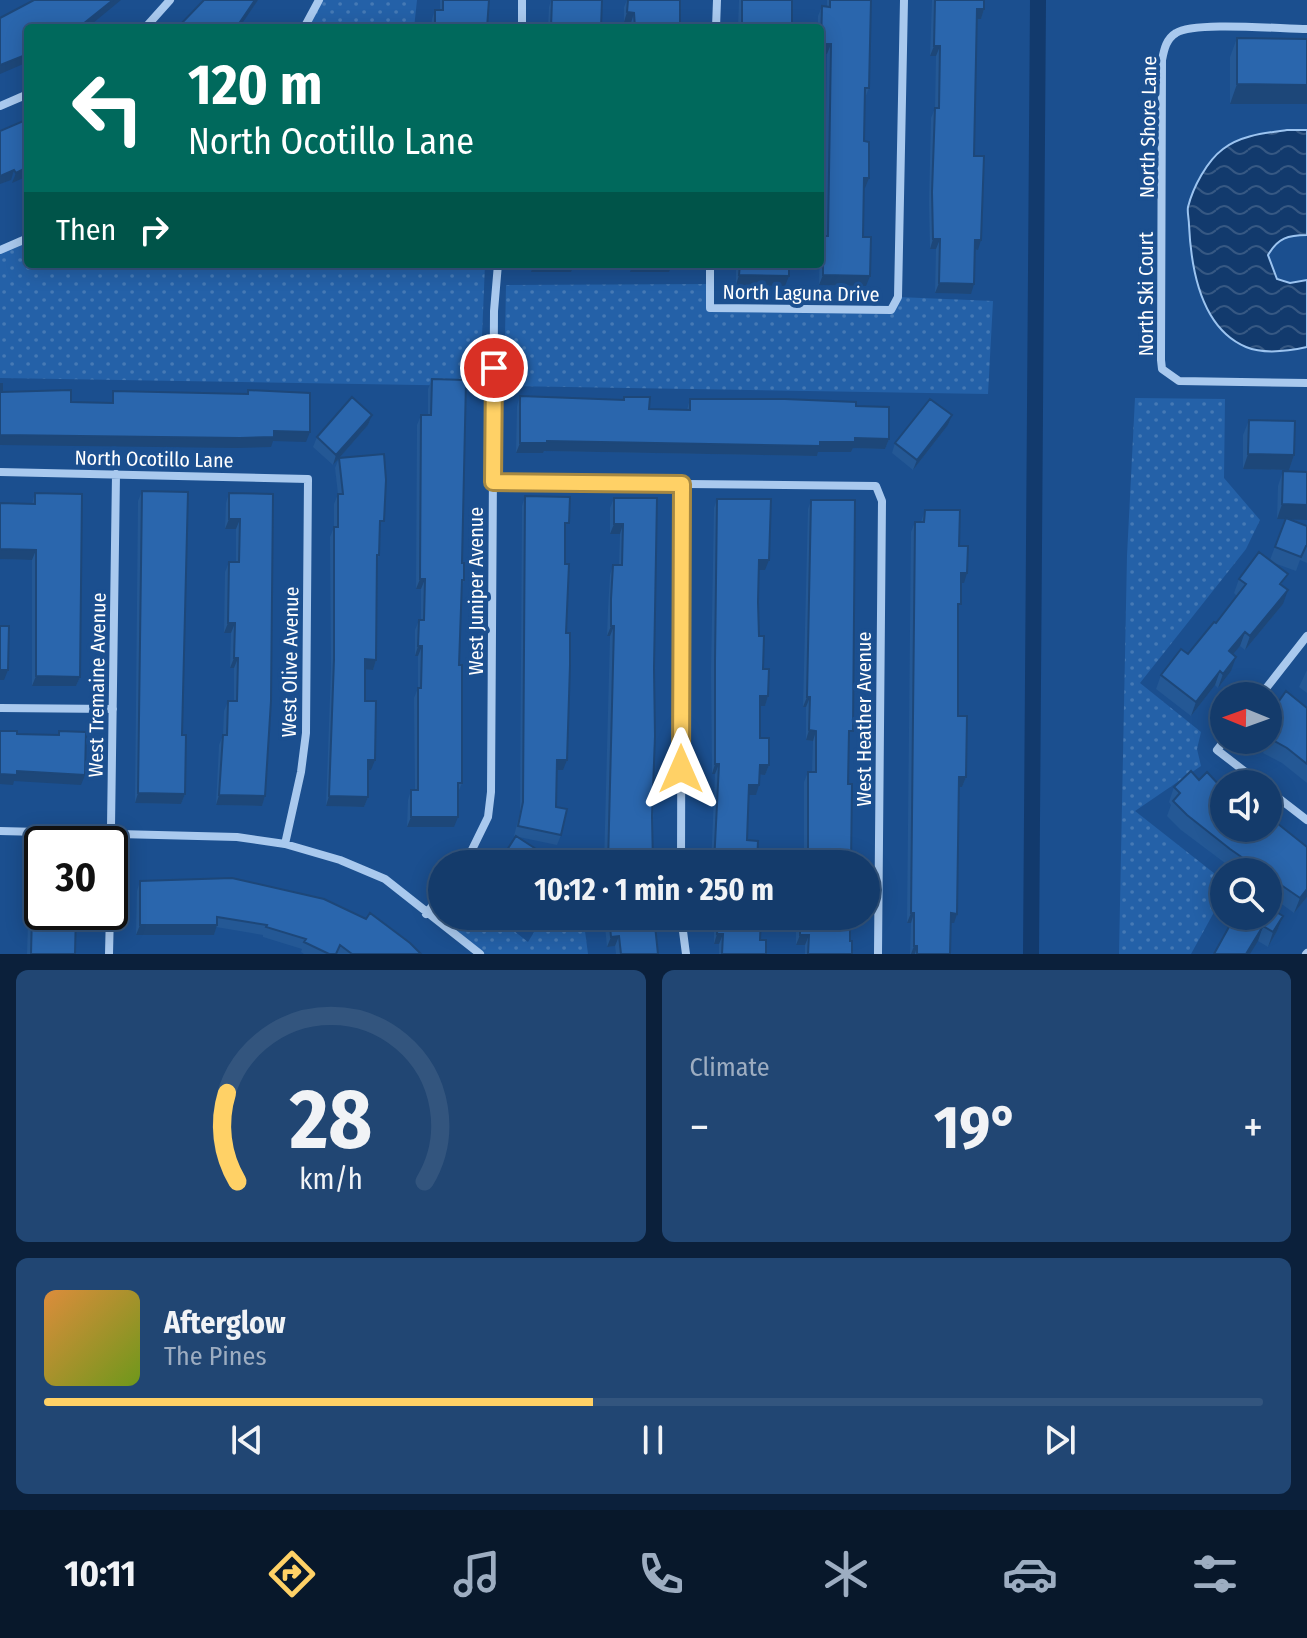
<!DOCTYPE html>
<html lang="en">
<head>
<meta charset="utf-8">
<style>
	:root { --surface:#143b6b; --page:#214673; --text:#f1f3f6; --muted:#9dadc1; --line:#33557e; --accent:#ffd166 }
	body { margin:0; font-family:"Fira Sans Condensed",sans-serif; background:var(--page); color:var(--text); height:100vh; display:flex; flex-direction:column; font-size:30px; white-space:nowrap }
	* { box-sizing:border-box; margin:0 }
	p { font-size:26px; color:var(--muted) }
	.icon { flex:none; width:44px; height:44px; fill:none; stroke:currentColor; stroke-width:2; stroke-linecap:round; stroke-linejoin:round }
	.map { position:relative; height:954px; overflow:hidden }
	.details { display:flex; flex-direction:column; gap:16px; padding:16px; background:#0b203b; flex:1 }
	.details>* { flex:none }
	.top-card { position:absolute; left:24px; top:24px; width:800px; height:244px; border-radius:8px; box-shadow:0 4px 20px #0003,0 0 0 2px var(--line); background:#00695c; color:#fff; overflow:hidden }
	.needle { width:52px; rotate:271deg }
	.buttons { position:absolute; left:1210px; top:682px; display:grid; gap:16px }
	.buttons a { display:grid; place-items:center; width:72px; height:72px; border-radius:50%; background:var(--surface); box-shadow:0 4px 20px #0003,0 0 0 2px var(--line); font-size:40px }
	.speed { position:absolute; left:24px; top:826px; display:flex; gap:16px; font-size:40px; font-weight:700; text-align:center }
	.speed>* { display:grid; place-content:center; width:104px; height:104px; border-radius:50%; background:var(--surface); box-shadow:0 4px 20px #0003,0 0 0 2px var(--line); line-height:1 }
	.speed .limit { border:4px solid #111; border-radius:12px; background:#fff; color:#111 }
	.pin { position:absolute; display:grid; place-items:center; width:68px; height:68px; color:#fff; margin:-34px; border:4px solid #fff; border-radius:50%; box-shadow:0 2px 8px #0007 }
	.me { position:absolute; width:88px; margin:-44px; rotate:0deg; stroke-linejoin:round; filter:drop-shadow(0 0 6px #0008) }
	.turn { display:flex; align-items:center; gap:28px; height:168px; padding:0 32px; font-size:36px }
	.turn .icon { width:104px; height:104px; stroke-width:2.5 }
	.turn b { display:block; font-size:56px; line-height:68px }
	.then { display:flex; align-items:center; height:76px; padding:0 32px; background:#0003; gap:16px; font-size:30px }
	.big { font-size:60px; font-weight:700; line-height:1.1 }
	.details .tile { flex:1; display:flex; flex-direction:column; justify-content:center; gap:12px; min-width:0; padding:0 28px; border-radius:12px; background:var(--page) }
	.details .dial { align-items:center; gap:0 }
	.dial svg { height:208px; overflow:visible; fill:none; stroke:var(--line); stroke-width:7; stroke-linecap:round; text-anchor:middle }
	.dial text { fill:var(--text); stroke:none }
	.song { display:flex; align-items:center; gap:24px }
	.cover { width:96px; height:96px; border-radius:12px; background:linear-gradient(135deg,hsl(30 70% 55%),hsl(80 70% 35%)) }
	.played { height:8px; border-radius:4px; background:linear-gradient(90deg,var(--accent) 45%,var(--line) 45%) }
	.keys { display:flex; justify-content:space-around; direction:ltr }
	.heat { display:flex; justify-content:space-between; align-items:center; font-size:44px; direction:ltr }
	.details .tiles { flex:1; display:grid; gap:16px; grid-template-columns:1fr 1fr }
	.tile:last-child { grid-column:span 2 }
	.trip { position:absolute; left:428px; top:850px; width:452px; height:80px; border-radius:40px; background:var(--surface); box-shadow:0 4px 20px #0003,0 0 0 2px var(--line); font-weight:700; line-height:80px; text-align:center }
	.menu { display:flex; height:128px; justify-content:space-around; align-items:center; background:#08182b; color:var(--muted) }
	.menu .icon { width:56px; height:56px }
	.menu .on { color:var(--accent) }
	.menu b { font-size:36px; color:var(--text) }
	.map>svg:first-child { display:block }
	.grass { fill:url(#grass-dots) }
	.water { fill:url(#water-waves); stroke:#9cc4f0; stroke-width:2 }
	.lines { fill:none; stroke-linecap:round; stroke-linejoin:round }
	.canal { stroke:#123a6d; stroke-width:16 }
	.street { stroke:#a9c9ee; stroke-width:8 }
	.wall { fill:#245895 }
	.shaded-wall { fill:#1d4779 }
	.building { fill:#2a66ad; stroke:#1d4779; stroke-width:2 }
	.route-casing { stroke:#a68842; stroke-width:20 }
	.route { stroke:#ffd166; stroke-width:14 }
	.labels { text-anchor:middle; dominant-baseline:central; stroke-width:8; stroke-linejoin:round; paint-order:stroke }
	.street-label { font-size:20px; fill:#fff; stroke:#1b4f8f }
</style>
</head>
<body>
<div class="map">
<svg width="1307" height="954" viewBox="0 0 1307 954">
	<defs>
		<pattern id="grass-dots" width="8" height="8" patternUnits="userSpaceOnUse" patternTransform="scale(2)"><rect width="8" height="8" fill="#2461a8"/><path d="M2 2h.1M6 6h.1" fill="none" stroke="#4579b5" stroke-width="1.8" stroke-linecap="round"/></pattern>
		<pattern id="water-waves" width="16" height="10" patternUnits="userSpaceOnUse" patternTransform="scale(2)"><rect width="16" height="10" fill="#123a6d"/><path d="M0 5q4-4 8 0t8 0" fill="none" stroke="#365883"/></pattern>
	</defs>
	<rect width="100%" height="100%" fill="#1b4f8f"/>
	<!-- grass -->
	<path class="grass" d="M319 0H417L414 28H304Z
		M28 238V264H485L480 386 0 378V246Z
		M710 284V307L891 310 898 297 993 301 988 394 504 386 506 285Z
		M1135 398 1225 399 1224 478 1260 520 1246 549 1140 683 1201 732 1197 749 1201 766 1135 811 1224 881V894L1191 954H1119L1127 556Z
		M442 893V916H495L528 942 544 916H583L588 954H479L426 914Z"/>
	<!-- water -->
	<path class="water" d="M1287 130H1307V235C1288 235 1278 238 1268 255L1277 279 1290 283 1307 280V347C1289 351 1263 354 1246 347 1201 328 1191 268 1189 225 1189 219 1187 212 1188 207 1193 187 1207 161 1223 149 1241 135 1266 133 1287 130Z"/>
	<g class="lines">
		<!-- canal -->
		<path class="canal" d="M1031 954 1038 0"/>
		<!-- street -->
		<path class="street" d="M145 28 170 0
			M304 28 319 0
			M522 28V0
			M716 28 717 0
			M1307 29C1281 29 1194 21 1176 33 1166 39 1164 50 1162 60L1161 360 1162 369 1179 381 1307 383
			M0 106 28 94
			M0 250 28 238
			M710 264V308L891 310 898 297 904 0
			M0 472 308 479 306 733 301 772 285 844
			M493 482 876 486 882 501 878 954
			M1260 696 1307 636
			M0 708 113 709
			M1225 740 1217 750 1261 784
			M1268 790 1307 820
			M0 831 237 837 285 844 340 860 385 879 480 954
			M465 864 488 817 491 792 494 311 498 264
			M681 864 682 484
			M110 897 116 474
			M426 914 442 893
			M681 916 686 954
			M109 954 110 912
			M1306 954 1307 953"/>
	</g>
	<!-- wall -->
	<path class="wall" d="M440 0H489L487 28H431L432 19 435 10H440Z
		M551 0H602L601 28H548L549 7Z
		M627 0H680V28H631V23L624 22V7Z
		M739 0H792V28H738Z
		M827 0H871L869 88 865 98 864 141 865 188H864L863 237 866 286 819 285 820 245 823 236H824L827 54H820V28H818V16L822 6 827 7Z
		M932 0H984V9L981 19H976L974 156 978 250H975L971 294 935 293 936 249H930L929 202 931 118 935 108 936 56H930Z
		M1237 38 1307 39 1230 104V57Z
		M736 264H789L785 286 736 285Z
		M432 379 464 580 462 587 459 665 462 783 458 793 454 827H407L408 800 411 790H415L414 698 418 688V656H415V630L419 620H421V589H416L417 425 421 415H428V389Z
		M520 396 623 400 624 397 649 409 687 410 690 399 856 406 889 439 885 449 853 448 851 452H818L817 456 544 451 543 453H516L517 406Z
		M372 415 368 425 339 458 380 531 379 555 377 561 376 660 373 670 365 669V701L371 770H368V797L364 807 326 806 331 669 330 537 334 527V504L338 494 335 468 339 458 333 465 313 447 317 437Z
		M952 415 948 425 913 470 892 453 895 443Z
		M1249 420 1294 455 1289 470 1243 469V435Z
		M1283 471 1307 472V520L1290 519 1307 526V563L1300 560 1296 571 1274 563 1283 587V604L1245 650 1240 646 1233 654 1231 671 1218 688 1215 685 1191 716 1156 689 1161 675 1188 654 1216 623 1237 596 1234 593 1239 579 1270 560 1285 519H1277L1278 486Z
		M142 491 182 735 185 794 181 804 135 803 138 501Z
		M35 493 80 677 76 686H32V560L0 559V503L32 504Z
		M229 493 273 494 265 796 262 806 216 805 219 745 223 735 224 711 228 701H234V668H230L231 633H224L225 572 229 562H236V529H225L226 503Z
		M525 496 565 533 566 633 563 770H556V807L561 835 557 845 514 836 520 812 522 506Z
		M614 498H657L654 668 653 864H604L610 636H607L608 609 610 575 613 565H619L620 534H610V508Z
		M717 499 765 570H758V602L759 636 763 669 768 696 765 706H760V738L769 765 765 775H759L756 795H749L747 840 757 864H711L715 774H712L711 671 714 508Z
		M811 500 849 741 848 784 851 864H804V782L808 772H812L813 741 806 740V707H803L808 509Z
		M925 510 959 546 964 583H961L958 611V716L966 777 962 787H959L954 923H951L950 954H910L911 923H907L911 532 915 522H921Z
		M1307 670V693L1299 687Z
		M1307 708V783L1282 763 1263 753 1268 741 1267 740H1268V717Z
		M1199 780 1219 792 1307 897 1294 913 1268 894V872H1237L1181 830 1167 816 1171 805 1169 802 1174 787Z
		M40 861 75 954H27L28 924 36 907V871Z
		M140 881 421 954H304L301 952 302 949 263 937V935L216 927 214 935H136L137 891Z
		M505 916H520L515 923Z
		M604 916H654L658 954H616L615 946 607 947Z
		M714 916H761L760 940 766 954H719V944H714Z
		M804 916H850V941L852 954H805V945H796V929L800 919H804Z
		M1283 916 1277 931 1268 947 1258 941 1214 954Z"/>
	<!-- shaded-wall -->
	<path class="shaded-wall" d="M113 0H121L87 28H78Z
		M255 0H258L239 28H236Z
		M977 9H984L981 19H973Z
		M627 12 634 13 631 23 624 22Z
		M821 44H831L827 54H820Z
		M934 46H940L936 56H930Z
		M28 54V62L0 74V65Z
		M1237 84 1307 85V104H1230Z
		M28 167V176L12 183 16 173Z
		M14 170 11 180 0 184V176Z
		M864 178H869L865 188H861Z
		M933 239H940L936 249H930Z
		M975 240H981L978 250 971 249Z
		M534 264H574L571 272H531Z
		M633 264H672L669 272H630Z
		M739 275 789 276 785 286 736 285Z
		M823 275 870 276 866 286 819 285Z
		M939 283 974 284 971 294 935 293Z
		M372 415 368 425 333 465 336 455Z
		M952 415 948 425 913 470 917 460Z
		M274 431 310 432 306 442 273 441 271 447 236 448 0 445V435Z
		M855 438 889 439 885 449 853 448 851 452H818L817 456 544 451 543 453H516L520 443 547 441 820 442Z
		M1248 454 1294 455 1289 470 1243 469Z
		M1282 504 1307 505V520L1277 519Z
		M229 519H240L236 529H225Z
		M614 524H623L620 534H610Z
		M0 549 36 550 32 560 0 559Z
		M759 560H769L765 570H755Z
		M961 573H967L964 583H958Z
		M420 579H425L421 589H416Z
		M1288 590 1283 604 1245 650 1250 636Z
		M228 623H235L231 633H224Z
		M611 626H614L610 636H607Z
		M1245 632 1240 646 1224 665 1229 651Z
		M418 646H422L418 656H415Z
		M1236 657 1231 671 1218 688 1223 674Z
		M234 658H238L234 668H230Z
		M365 659 376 660 373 670 362 669Z
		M0 670H8L4 680H0Z
		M1220 671 1215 685 1191 716 1196 702Z
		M36 676 80 677 76 686H32Z
		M760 696H768L765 706H757Z
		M807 697H810L806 707H803Z
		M809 730 816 731 813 741 806 740Z
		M368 760H375L371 770H365Z
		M557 760H567L563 770H553Z
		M715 764H719L715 774H712Z
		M760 765H769L765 775 756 774Z
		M17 771 85 775 81 785 14 781 13 785 0 784V774Z
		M959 777H966L962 787H956Z
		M749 785H759L756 795H745Z
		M138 793 185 794 181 804 135 803Z
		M219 795 265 796 262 806 216 805Z
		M329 796 368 797 364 807 326 806Z
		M411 817H458L454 827H407Z
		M1307 889V897L1294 913 1300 898Z
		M911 913H914L911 923H907Z
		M951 913 957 914 954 923H947Z
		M1283 916 1277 931 1268 947 1273 932Z
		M140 925H217L214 935H136Z
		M1263 926 1258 941 1250 954H1246Z
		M717 934H723L719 944H714Z
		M800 935H809L805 945H796Z
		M619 936 615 946 607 947 611 937Z
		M914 946H917L915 954H911Z"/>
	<!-- building -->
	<path class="building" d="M34 0H113L78 28H28V54L0 65V18Z
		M204 0H255L236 28H177Z
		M443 0H489L487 28H442V26H435V10H443Z
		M552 0H602L601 28H551Z
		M628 0H680V28H635L634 13 627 12Z
		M742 0H792V28H742Z
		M830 0H871L869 88H865L864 141 869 142V178H864L863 237H871L870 276 823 275V236H828L831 44H821L822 6 830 7Z
		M935 0H984V9H977L974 156H984L981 240H975L974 284 939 283 940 239H933L932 192 935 108H939L940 46H934Z
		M1237 38 1307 39V85L1237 84Z
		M28 119V167L16 173 14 170 0 176V131Z
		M740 264H789V276L739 275Z
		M432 379 466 380 462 563H464V580H462L459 665H462V783H458V817H411V790H418V688H421L422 646H418L419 620H424L425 579H420L421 415H431Z
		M0 384H2V392L71 390V402L113 403V391L248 394V390L310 393V432L274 431V437L240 438 0 435Z
		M520 396 624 400V397H650L649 409 690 410V399H785L856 402V406L889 407V439L855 438V442H820V446L547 441V443H520Z
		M352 397 372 415 336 455 317 437Z
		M930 399 952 415 917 460 895 443Z
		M1249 420 1295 421 1294 455 1248 454Z
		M384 454 386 480 384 521H380L379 555H377L376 660 365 659V701H376L375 760H368V797L329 796 334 659V527H338V494H343L339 458Z
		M1283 471 1307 472V505L1282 504Z
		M142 491 188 492 182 735H186L185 794 138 793Z
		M35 493 82 494 80 677 36 676V550L0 549V503L35 504Z
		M229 493 273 494 271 701 265 796 219 795 223 735H227L228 701H237L238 658H234L235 623H228L229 562H239L240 519H229Z
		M525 496 570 497 569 523H565V564H569L566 633H570V665L567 760H557L556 807 567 809 561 835 518 826 523 802Z
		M614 498H657L654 668 655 736 652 816 653 864H608L614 626H611V599L613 565H622L623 524H614Z
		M717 499H771L769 560H759L758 602 759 636H764L763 669H769L768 696H760V738H769V765H760L759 785H749L747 840 758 841 757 864H714L719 764H715V661Z
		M811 500H855L853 731H849L848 784H852L851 864H808V772H816V731L809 730 810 697H807Z
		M925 510H960L959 546H968L967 573H961V604H958V716H967L966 777H959L957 914 951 913 950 954H917V946H914V913H911L915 522H924Z
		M1286 518 1307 526V546H1306L1301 557 1275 547Z
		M1259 552 1288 574 1280 584 1288 590 1250 636 1245 632 1229 651 1236 657 1223 674 1220 671 1196 702 1161 675 1181 649 1188 654 1214 622 1216 623 1246 584 1239 579Z
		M0 626H9L8 670H0Z
		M1286 691 1307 708V764L1287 748 1269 738 1276 728 1268 722V717Z
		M0 731H17V734L59 735V731L86 732 85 775 17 771V775L0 774Z
		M1191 771 1199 780 1207 772 1221 787 1217 791 1224 796V828H1268V816L1307 847V889L1300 898 1268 876V872H1263L1230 849 1187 815 1173 801 1180 793 1174 787Z
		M516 836 556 862 554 864H498Z
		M40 861H42V912H76L75 954H31L32 914H37V903H39Z
		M232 878 324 899 366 919 370 913 410 943 421 954H352L340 945 336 954H329L304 942 306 939 266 927 267 925 217 917V925H140V881Z
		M1268 907 1283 916 1273 932 1263 926 1246 954H1214L1235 916H1268Z
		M609 916H654L658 954H621L619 936 611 937Z
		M718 916H761L760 940H766V954H722L723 934H717Z
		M807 916H850V941H852V954H808L809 935H800V919H807Z"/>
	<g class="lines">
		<!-- route casing -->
		<g class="route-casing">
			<path id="route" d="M494 368 493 482 682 484 681 769"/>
		</g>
		<!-- route -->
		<use href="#route" class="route"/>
	</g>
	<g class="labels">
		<!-- street labels -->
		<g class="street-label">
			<text transform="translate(1148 127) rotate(-89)">North Shore Lane</text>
			<text transform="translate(801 293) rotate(1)">North Laguna Drive</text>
			<text transform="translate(1146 294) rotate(-90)">North Ski Court</text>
			<text transform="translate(154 459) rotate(1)">North Ocotillo Lane</text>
			<text transform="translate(476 591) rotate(-90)">West Juniper Avenue</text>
			<text transform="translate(290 662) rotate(-89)">West Olive Avenue</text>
			<text transform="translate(97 685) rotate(-89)">West Tremaine Avenue</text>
			<text transform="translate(864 719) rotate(-90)">West Heather Avenue</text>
		</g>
	</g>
</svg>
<div class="buttons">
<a><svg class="needle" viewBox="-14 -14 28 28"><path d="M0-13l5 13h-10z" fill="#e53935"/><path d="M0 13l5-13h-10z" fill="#9dadc1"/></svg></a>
<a><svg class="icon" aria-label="sound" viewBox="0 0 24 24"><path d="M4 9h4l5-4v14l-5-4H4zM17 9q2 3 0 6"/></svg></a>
<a><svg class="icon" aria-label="search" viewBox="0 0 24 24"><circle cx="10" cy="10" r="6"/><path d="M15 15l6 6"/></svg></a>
</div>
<div class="speed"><div class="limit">30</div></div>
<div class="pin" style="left:494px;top:368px;background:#d93025"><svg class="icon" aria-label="arrive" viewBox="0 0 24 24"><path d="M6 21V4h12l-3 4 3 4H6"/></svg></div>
<svg class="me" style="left:681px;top:769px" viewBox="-20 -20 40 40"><path d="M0-17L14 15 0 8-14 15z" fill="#ffd166" stroke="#fff" stroke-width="4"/></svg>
<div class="trip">10:12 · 1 min · 250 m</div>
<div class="top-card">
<div class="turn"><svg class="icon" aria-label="left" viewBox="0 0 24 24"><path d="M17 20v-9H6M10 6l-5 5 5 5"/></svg><div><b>120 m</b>North Ocotillo Lane</div></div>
<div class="then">Then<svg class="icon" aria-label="right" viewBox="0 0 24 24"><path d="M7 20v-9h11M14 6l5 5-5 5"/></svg></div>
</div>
</div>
<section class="details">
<div class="tiles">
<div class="tile dial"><svg viewBox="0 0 100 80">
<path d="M14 69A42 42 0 1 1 86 69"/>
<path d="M14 69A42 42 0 0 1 10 35" stroke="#ffd166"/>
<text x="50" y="56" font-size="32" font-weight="700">28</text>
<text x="50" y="72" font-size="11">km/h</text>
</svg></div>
<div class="tile"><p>Climate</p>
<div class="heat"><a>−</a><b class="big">19°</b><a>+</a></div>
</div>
<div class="tile">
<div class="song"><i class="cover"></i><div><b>Afterglow</b><p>The Pines</p></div></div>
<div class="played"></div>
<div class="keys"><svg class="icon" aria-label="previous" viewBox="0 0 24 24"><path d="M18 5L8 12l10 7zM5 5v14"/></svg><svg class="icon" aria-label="pause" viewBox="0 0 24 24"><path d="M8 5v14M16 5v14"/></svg><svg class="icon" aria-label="next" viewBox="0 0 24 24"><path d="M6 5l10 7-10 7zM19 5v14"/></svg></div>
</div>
</div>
</section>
<nav class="menu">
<b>10:11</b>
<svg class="icon on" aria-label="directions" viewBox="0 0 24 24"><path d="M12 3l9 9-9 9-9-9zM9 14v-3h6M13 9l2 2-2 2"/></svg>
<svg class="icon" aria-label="music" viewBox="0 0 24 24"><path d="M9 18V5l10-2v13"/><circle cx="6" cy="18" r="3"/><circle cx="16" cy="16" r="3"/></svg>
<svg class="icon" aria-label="phone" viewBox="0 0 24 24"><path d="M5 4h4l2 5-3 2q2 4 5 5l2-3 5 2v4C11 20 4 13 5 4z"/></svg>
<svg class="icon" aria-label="climate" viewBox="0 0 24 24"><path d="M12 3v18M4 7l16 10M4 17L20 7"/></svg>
<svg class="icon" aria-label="car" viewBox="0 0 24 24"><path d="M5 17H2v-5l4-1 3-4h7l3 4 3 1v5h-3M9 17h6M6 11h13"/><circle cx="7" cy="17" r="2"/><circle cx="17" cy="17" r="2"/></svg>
<svg class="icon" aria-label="filters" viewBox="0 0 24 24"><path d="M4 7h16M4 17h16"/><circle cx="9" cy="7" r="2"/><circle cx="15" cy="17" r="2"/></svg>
</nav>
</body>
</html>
